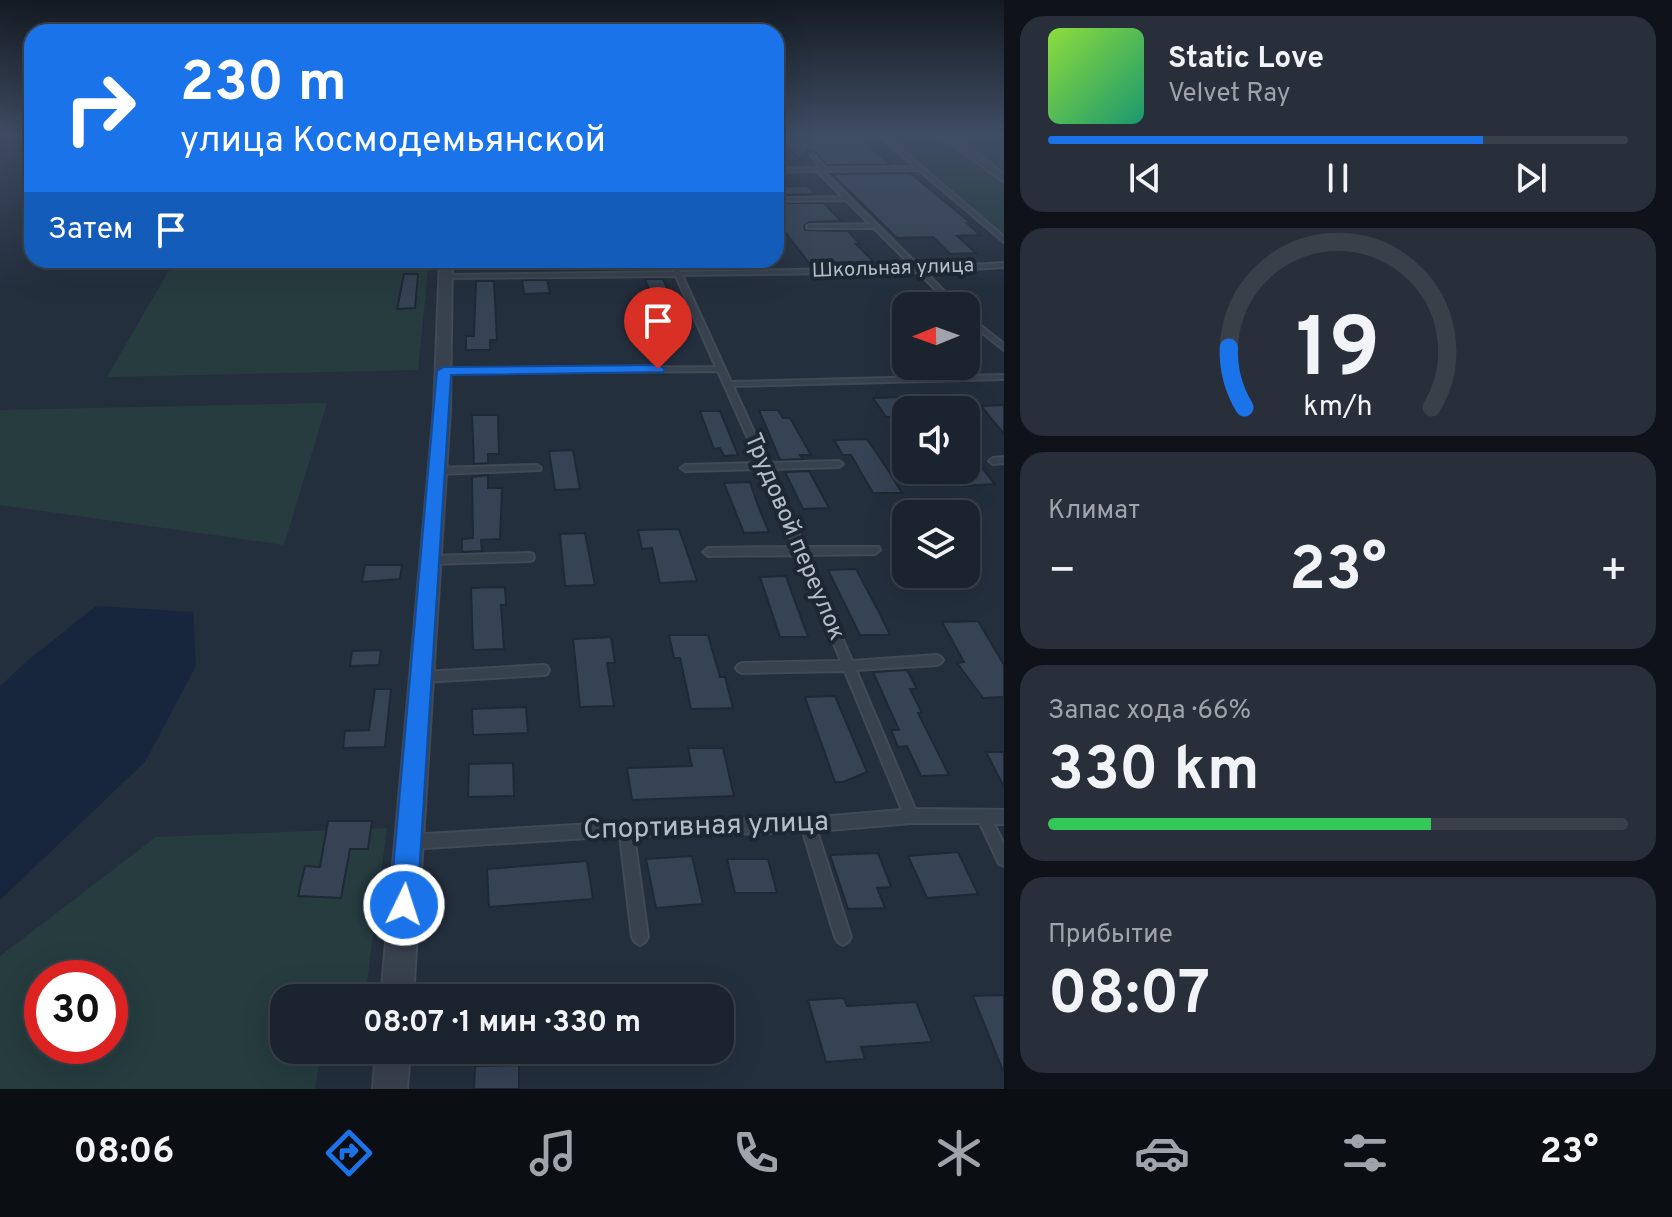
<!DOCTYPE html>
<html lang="ru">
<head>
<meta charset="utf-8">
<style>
	:root { --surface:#1b232e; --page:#282f3a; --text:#f1f3f6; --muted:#a0a4aa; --line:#39404a; --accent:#1a73e8 }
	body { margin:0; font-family:Overpass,sans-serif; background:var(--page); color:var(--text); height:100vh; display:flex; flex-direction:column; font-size:30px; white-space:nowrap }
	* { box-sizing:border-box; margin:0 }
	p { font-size:26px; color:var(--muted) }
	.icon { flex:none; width:44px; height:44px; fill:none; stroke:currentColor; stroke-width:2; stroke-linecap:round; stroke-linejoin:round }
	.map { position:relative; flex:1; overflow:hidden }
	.side { display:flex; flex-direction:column; gap:16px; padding:16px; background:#0f1319; width:668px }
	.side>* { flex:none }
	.hud { position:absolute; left:24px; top:24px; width:760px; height:244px; border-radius:24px; box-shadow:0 8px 32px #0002,0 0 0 2px var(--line); background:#1a73e8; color:#fff; overflow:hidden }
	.needle { width:52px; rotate:269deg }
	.tools { position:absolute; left:892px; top:292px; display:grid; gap:16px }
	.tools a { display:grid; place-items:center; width:88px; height:88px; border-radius:16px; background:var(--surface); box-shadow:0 8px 32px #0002,0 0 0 2px var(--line); font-size:40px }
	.speed { position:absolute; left:24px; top:960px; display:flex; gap:16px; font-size:40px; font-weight:700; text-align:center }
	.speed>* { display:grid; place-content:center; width:104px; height:104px; border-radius:50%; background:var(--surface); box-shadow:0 8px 32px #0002,0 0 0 2px var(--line); line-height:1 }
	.speed .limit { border:12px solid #d22; background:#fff; color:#111 }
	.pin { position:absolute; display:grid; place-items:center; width:68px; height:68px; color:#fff; margin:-82px -34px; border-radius:50% 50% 50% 0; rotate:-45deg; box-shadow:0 0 8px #0007 }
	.pin .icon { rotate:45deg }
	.me { position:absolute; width:88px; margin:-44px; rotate:4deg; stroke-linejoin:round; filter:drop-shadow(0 0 6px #0008) }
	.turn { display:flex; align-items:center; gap:28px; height:168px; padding:0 24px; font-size:36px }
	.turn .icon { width:104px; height:104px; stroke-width:2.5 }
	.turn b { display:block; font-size:56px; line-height:68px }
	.then { display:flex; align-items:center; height:76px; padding:0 24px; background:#0003; gap:16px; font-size:30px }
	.big { font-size:60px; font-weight:700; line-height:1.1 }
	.side .tile { flex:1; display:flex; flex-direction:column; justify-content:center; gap:12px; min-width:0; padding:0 28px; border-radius:24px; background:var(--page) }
	.side .dial { align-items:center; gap:0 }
	.dial svg { height:208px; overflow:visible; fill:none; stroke:var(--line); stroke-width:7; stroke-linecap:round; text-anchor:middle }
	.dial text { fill:var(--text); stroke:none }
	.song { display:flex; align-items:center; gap:24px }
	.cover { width:96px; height:96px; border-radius:12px; background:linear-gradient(135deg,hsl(90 70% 55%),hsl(160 70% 35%)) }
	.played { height:8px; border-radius:4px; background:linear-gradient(90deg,var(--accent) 75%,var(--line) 75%) }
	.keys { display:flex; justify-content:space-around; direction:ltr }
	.heat { display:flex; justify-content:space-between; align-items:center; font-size:44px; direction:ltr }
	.charge { height:12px; border-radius:6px; background:linear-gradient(90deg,#34c759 66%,var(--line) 0) }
	.trip { position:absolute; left:270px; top:984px; width:464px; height:80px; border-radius:24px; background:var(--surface); box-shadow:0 8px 32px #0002,0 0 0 2px var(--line); font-weight:700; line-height:80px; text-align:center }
	.dock { display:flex; height:128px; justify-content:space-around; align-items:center; background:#0b0e12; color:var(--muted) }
	.dock .icon { width:56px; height:56px }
	.dock .on { color:var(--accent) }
	.dock b { font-size:36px; color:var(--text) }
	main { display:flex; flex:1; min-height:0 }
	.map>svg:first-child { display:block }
	.green { fill:#263c3f; fill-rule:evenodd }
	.water { fill:#17263c }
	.building { fill:#364354; stroke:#1f2835; stroke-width:2 }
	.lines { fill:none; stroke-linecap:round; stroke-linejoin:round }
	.lane-casing { stroke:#414a57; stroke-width:4 }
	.street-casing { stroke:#414a57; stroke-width:4 }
	.lane { fill:#38414e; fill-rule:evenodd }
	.street { fill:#38414e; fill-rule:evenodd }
	.route { fill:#1a73e8; stroke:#114b97; stroke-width:2 }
	.labels { text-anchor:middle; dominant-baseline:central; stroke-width:8; stroke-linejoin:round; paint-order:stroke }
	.far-street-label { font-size:20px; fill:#b4bcc9; stroke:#1d2633 }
	.street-label { font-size:24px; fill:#b4bcc9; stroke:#1d2633 }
	.near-street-label { font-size:28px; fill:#b4bcc9; stroke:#1d2633 }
</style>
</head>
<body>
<main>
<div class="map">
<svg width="1004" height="1089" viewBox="0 0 1004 1089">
	<rect width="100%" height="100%" fill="#242f3e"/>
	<!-- green -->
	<path class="green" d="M885 134H1004V237Z
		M175 260H429L418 370 107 377Z
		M327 403 284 545 0 505V410Z
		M387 828 365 998H284V1050H328L320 1058 315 1089H0V956L156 837ZM42 978H110V1046H42Z"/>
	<!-- water -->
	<path class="water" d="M96 606 193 612 196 666 145 762 0 900V686L26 662Z"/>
	<!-- building -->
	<path class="building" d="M776 134 857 135 890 164 827 165 815 152 808 150 799 159Z
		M910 173 971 223H967L980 235 957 236 976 253 950 254 933 237 897 238 832 174Z
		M807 186 816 194 787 195 784 203H824L841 221 809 222 804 226 805 230 848 231 860 244H856L874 262 809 263 776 220V187Z
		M404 274H418L415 308 397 309Z
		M645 279H663L688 334 666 335Z
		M522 280H547L550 293 524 294Z
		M476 281H494L497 340H490V350H466V336H474Z
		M902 397 906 403V417H886L873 398Z
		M1004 405V434L981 406Z
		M759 410H778L783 418H790L811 455H800L803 459 780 460Z
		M700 411H720L738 455 724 456 720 448 714 449Z
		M472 415H498L499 454H488V463L474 464Z
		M867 439 890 473 902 493H873L851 455H843L834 440Z
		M966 448 995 484 963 486 951 470H966Z
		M573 450 580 489 555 490 549 451Z
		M809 471 829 508 803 509 785 472Z
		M488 475V488H502L500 539 481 540 482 551 462 552V539L473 538 472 477Z
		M750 482 758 506 769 532 744 533 724 483Z
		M679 529 697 581 660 583 652 548 642 549 638 530Z
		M585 533 595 585 565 586 560 534Z
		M365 565H402L400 579 362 582Z
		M856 569 881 616 890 635H860L828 570Z
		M786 576 793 596 808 637H780L760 577Z
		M505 587 506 605H501L504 649 473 650 471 588Z
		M978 621 1004 665V697L983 698 957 663 964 662 942 622Z
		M669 635H708L720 677H725L733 708 691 709 680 658H674Z
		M611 637 615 663H607L614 706 580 707 573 639Z
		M381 650 379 665 350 666 352 651Z
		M907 670 917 689H910L922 713H918L949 775 921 776 907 746 898 747 891 730H899L873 672Z
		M375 689H391L385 747 343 748 345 731 369 730Z
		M835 696 867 772 843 782H835L805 697Z
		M526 707 528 733 473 735 472 709Z
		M688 748H723L734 796 632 800 627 768 692 766Z
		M986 752H1004V787Z
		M513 763 514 796 468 797 469 764Z
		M328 821H372L368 849H350L341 898 298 896 305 866 320 867Z
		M958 852 978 894 927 898 908 856Z
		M878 853 891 887 877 888 885 908 848 909 830 855Z
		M692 856 703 904 656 908 646 859Z
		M727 859H768L777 893H735Z
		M587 861 593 899 489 907 487 869Z
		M1004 995V1071H1003L973 996Z
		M844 998 847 1006 916 1002 932 1042 861 1047 865 1059 826 1062 808 1000Z
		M519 1065V1089H474L475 1066Z"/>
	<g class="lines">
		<!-- lane casing -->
		<g class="lane-casing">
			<path id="lane" d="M878 134H883L1004 237V242L919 170 823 171 921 268 1004 263V267L925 272 959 306H952L918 272 682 275 731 382 1004 375V379L733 386 768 463 839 461 843 464 839 467 771 469 804 547H879L880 550 875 554 807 555 852 661 937 655 941 657 943 660 941 663 937 665 856 670 915 809 1004 810V824H994L1004 844V866L999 864 980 823H911L817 831 851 937 848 942 843 945 838 942 835 937 803 832 634 836 648 937 645 942 640 945 635 942 632 937 620 836 410 849 405 847 403 842 405 837 410 835 626 822 808 818 902 810 845 671 742 673 738 671 736 668 738 665 742 663 841 661 797 555 708 556 703 552 708 548 794 547 762 469 685 471 681 468 685 465 759 463 718 371 444 373 440 371 444 369 716 367 676 276 443 278V276L445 275 674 272 669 260H675L680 272 914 268 874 228H807V226L809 225 870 224 846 200 786 201V199L788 198 843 197 817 171 776 172V168H821L811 155 813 154 826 168 915 167Z
				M966 314 1004 344V350L966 320Z
				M1004 457V463L993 464 989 461 993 458Z
				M537 465 541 468 540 470 437 474 432 471 437 468Z
				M529 553 533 554 534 557 533 560 529 561 431 564 427 563 426 560 427 557 431 556Z
				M543 665 547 666 549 670 547 674 543 675 423 682 419 681 417 677 419 673 423 672Z"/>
		</g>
		<!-- street casing -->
		<g class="street-casing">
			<path id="street" d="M939 134H950L1004 174V182Z
				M440 260H452L450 410 413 998H381L434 410Z
				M376 1050H410L407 1089H373Z"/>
		</g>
		<!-- lane -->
		<use href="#lane" class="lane"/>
		<!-- street -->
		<use href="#street" class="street"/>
	</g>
	<!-- sky -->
	<linearGradient id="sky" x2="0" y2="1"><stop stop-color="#141a22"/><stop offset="0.47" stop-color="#3f4d63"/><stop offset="1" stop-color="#3f4d63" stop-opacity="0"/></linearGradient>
	<rect width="1004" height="286" fill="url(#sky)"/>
	<!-- route -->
	<path class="route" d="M658 365 665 369 663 372 451 375 417 905 413 914 404 918 394 914 390 905 437 371 444 367Z"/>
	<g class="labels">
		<!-- far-street labels -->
		<g class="far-street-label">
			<text transform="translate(893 269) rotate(-2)">Школьная улица</text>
		</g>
		<!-- street labels -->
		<g class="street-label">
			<text transform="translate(794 537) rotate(67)">Трудовой переулок</text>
		</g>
		<!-- near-street labels -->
		<g class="near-street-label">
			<text transform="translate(706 827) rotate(-2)">Спортивная улица</text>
		</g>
	</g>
</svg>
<div class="tools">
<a><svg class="needle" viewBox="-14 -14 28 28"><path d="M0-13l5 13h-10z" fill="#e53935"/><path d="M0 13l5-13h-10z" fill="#a0a4aa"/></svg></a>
<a><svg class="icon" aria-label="sound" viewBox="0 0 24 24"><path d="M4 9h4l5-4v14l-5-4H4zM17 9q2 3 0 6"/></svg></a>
<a><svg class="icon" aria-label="layers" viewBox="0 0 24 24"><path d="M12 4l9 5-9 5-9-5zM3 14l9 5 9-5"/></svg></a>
</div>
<div class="speed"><div class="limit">30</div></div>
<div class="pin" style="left:658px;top:369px;background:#d93025"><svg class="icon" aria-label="arrive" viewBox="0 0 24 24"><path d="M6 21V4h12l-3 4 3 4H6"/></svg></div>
<svg class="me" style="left:404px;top:905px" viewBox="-20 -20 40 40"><circle r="17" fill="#1a73e8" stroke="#fff" stroke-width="3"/><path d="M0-11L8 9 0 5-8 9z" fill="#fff"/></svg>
<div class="trip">08:07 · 1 мин · 330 m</div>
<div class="hud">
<div class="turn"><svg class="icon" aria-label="right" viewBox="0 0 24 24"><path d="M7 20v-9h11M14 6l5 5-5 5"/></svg><div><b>230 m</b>улица Космодемьянской</div></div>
<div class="then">Затем<svg class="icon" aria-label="arrive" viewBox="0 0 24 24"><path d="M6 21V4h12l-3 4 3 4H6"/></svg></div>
</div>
</div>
<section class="side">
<div class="tile">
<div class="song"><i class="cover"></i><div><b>Static Love</b><p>Velvet Ray</p></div></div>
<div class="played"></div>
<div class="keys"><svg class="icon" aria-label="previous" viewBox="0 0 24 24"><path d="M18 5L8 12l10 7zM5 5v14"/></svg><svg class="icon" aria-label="pause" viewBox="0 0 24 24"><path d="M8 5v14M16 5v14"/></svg><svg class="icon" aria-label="next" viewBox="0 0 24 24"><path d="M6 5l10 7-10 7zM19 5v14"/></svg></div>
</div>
<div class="tile dial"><svg viewBox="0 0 100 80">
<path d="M14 69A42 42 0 1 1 86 69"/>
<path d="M14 69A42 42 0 0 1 8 46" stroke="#1a73e8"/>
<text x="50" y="56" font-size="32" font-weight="700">19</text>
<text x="50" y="72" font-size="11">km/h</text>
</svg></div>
<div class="tile"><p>Климат</p>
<div class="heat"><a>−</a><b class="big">23°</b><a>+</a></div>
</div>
<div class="tile"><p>Запас хода · 66%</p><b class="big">330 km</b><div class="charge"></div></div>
<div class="tile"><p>Прибытие</p><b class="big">08:07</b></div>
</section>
</main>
<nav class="dock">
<b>08:06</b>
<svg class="icon on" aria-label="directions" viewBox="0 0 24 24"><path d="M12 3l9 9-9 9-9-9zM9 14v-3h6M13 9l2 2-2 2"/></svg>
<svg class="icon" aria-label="music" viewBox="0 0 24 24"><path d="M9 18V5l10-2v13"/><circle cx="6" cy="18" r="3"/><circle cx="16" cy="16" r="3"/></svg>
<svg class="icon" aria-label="phone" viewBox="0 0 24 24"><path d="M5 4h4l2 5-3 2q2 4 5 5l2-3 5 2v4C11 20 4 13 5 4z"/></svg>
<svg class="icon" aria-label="climate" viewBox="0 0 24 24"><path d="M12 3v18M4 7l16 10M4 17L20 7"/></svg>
<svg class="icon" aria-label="car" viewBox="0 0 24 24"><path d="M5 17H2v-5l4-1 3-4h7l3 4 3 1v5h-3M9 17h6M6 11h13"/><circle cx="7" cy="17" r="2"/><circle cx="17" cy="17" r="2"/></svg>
<svg class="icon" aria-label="filters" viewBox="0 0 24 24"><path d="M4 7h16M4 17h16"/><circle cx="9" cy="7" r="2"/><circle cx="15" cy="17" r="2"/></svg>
<b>23°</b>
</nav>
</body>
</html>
